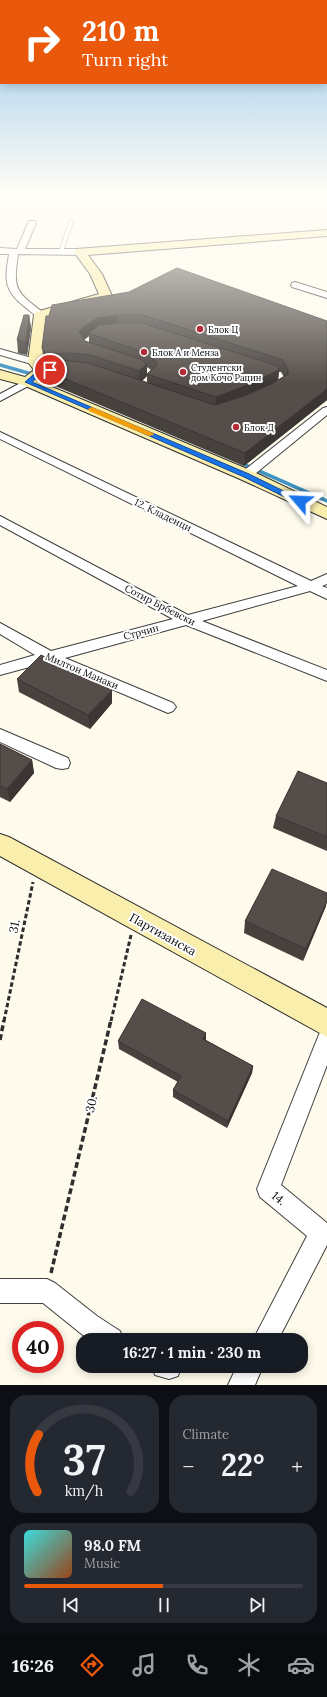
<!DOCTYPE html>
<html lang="en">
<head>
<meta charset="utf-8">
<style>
	:root { --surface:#171b24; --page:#242831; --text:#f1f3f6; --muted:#9ea1a6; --line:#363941; --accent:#ea580c }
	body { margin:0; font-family:Lora,serif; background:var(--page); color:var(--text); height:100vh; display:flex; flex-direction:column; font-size:15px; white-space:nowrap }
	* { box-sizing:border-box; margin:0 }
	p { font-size:13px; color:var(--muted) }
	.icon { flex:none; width:22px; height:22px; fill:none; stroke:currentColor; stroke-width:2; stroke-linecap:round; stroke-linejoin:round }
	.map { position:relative; height:1385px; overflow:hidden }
	.panel { display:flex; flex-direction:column; gap:10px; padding:10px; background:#0d0f14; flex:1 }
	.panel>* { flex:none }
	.hud { position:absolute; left:0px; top:0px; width:327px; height:84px; box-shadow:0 2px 10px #0003; background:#ea580c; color:#fff; overflow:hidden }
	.speed { position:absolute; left:12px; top:1321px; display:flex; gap:8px; font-size:20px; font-weight:700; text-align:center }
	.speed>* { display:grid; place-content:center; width:52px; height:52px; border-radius:50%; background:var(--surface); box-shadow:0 2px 10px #0003; line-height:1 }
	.speed .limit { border:6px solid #d22; background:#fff; color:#111 }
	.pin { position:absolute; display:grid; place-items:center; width:34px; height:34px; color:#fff; margin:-17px; border:2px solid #fff; border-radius:50%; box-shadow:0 1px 4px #0007 }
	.me { position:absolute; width:44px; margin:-22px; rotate:296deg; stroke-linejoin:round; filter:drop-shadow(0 0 3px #0008) }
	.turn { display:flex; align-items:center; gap:14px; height:84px; padding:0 16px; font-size:18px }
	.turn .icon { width:52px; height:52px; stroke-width:2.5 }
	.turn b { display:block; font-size:28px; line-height:34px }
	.big { font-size:30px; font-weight:700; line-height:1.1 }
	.panel .tile { flex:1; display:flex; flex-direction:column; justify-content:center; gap:6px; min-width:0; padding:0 14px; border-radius:16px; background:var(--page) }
	.panel .dial { align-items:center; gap:0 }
	.dial svg { height:104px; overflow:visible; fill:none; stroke:var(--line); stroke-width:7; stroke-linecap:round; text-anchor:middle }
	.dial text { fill:var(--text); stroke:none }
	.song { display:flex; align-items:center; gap:12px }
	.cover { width:48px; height:48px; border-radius:6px; background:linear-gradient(135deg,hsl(180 70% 55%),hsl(20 70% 35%)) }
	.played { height:4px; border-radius:2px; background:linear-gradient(90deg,var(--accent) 50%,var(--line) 50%) }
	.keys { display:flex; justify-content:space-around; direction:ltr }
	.heat { display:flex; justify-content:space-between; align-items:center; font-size:22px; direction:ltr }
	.panel .tiles { flex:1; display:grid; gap:10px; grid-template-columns:1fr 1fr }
	.tile:last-child { grid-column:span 2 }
	.trip { position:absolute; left:76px; top:1333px; width:232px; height:40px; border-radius:16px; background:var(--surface); box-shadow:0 2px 10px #0003; font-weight:700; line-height:40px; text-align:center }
	.menu { display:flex; height:64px; justify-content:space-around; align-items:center; background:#090b0e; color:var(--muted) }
	.menu .icon { width:28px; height:28px }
	.menu .on { color:var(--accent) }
	.menu b { font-size:18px; color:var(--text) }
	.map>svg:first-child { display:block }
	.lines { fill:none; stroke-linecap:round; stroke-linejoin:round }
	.stream { stroke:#4094c4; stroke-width:3.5 }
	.lane-casing { stroke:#3f3f3f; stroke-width:5 }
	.street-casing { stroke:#3f3f3f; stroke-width:2 }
	.secondary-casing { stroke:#2e2e2e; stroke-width:2 }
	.path-far1 { stroke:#2e2e2e; stroke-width:3; stroke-dasharray:4.5 2.5; stroke-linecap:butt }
	.path { stroke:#2e2e2e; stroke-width:3.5; stroke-dasharray:6 3; stroke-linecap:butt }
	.lane { stroke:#fff; stroke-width:4 }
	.street { fill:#fff; fill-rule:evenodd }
	.secondary { fill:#faeeac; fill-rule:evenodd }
	.wall { fill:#48423f; fill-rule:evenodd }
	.shaded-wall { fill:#3b3633 }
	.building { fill:#544d49; stroke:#3b3633 }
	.route { fill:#1a73e8; stroke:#114b97 }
	.slow { fill:#f59e0b }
	.poi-dot { fill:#b32d38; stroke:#fff; stroke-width:1.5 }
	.labels { text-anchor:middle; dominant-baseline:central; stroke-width:4; stroke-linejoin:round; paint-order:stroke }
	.far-poi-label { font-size:9px; fill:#0c0c0c; stroke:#fff; text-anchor:start }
	.street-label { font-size:10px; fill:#0c0c0c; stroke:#fff }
	.near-street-label { font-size:12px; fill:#0c0c0c; stroke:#fff }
</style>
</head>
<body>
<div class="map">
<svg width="327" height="1385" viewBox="0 0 327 1385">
	<rect width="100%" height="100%" fill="#fefaec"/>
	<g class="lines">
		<!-- stream -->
		<path class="stream" d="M0 365 35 375
			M241 463 327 501"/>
		<!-- lane casing -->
		<g class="lane-casing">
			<path id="lane" d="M61 251 71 222"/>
		</g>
		<!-- street casing -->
		<g class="street-casing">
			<path id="street" d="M29 221H35L36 223 25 249H80L84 252 80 255 18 254C13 290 15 291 44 313L46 315 41 318C35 316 30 311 25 307 3 290 5 279 9 254H0V248L17 249Z
				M295 282 327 292V298L292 287 291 285 292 283Z
				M0 349 39 360 40 362 35 365 0 355Z
				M28 379 33 382 32 384 0 401V394Z
				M327 407V415L250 478H242L240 475 242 472 323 408Z
				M0 432 311 581 327 574V584L322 586 327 588V599L310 591 202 621 327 670V681L186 625 65 658 173 703 176 707 173 711 168 713 48 662 0 675V665L35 655 0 634V623L51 651 173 619 0 525V516L188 615 298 586 0 439Z
				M0 729 68 758 70 763 68 768 62 769 56 768 0 742Z
				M327 1029V1065L281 1185 327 1223V1245L278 1340H253L307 1236 260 1197 257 1189 320 1032Z
				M0 1279H47L55 1283 97 1316 120 1331 123 1340H89L43 1303H0Z
				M152 1366H181V1367L178 1376 169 1379 155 1375Z
				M237 1366H263L255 1385H228Z"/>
		</g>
		<!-- secondary casing -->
		<g class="secondary-casing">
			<path id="secondary" d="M327 230V236L88 255 102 274 112 296 111 299 47 317 42 361 49 370 38 381 252 471 327 507V519L240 479 23 385 0 379V370L25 377 34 370 28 362 34 315 36 312 99 294 90 274 74 252 76 249Z
				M0 834 9 837 327 1008V1037L0 856Z"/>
		</g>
		<!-- path-far1 -->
		<path class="path-far1" d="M4 1021 33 882
			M111 1021 131 935"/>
		<!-- path -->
		<path class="path" d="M0 1040 4 1020
			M51 1273 111 1020"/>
		<!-- lane -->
		<use href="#lane" class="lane"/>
		<!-- street -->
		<use href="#street" class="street"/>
		<!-- secondary -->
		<use href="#secondary" class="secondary"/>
	</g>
	<!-- wall -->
	<path class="wall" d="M52 305 327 321V400L244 466 41 380 39 368 45 362 44 361 42 348 49 316ZM89 336V343L85 341 84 340ZM147 367 151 370 147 374V383L142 381 147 376ZM279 372H281L284 377 278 380Z
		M29 315 31 328 27 355 18 353 17 340Z
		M17 679 112 703 90 729 19 692Z
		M0 744 32 760 34 773 10 802 0 797Z
		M327 783V851L273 828 276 816Z
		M326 906 303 961 244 933 245 921Z
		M206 1033V1040L253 1066 252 1073 227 1128 173 1097V1090L178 1082 119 1049 118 1041Z"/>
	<!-- shaded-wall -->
	<path class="shaded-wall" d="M29 315 31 328 27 355 26 342Z
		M117 315 118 327 88 333 89 336 82 341 79 331 81 329 97 318Z
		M147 364V376L139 384V371Z
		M279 370 278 382 215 410 216 397Z
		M327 389V400L244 466 245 453Z
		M112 690V703L90 729 88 715Z
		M32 760 34 773 10 802 7 789Z
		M327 901 326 906 303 961 306 949Z
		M206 1033V1041L203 1039Z
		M253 1066 252 1073 227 1128 228 1121Z"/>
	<!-- building -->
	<path class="building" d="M177 268 327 321V389L245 453 39 368 46 361H69L88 363 215 405 244 396 273 383 288 374V370L283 360 143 315H117L97 318 81 329 79 331 85 341 140 359 147 364 139 371 90 355 69 353 46 354 42 348 46 316H49L52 305 129 292Z
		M24 315H29L26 342 17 340Z
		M118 323H142L278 366 279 370 240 388 216 397 147 374 156 366 157 362 143 352 88 333 100 325Z
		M41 655 112 690 88 715 17 679Z
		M0 744 32 760 7 789 0 786Z
		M298 771 327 783V837L276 816Z
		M272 869 327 893V901L306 949 245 921Z
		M142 999 206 1033 203 1039 253 1066 228 1121 173 1090 181 1076 118 1041Z"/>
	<!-- sky -->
	<linearGradient id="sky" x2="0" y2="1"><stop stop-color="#93c4ec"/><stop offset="0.5" stop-color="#fffdf6"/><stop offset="1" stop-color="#fffdf6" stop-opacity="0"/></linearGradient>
	<rect width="327" height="385" fill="url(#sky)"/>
	<!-- route -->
	<path class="route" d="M50 368 53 370 52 371 44 372 32 382 249 474 304 501 303 503H297L244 477 25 382 40 369Z"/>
	<!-- slow -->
	<path class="slow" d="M92 407 153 433 154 435 149 436 89 411 88 409Z"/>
	<!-- markers -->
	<g class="poi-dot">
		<circle cx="200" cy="329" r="4"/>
		<circle cx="144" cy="352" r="4"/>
		<circle cx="183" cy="372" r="4"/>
		<circle cx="236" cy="427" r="4"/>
	</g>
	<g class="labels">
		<!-- far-poi labels -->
		<g class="far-poi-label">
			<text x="208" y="329">Блок Ц</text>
			<text x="152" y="352">Блок А и Менза</text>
			<text x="191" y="367">Студентски<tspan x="191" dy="10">дом Кочо Рацин</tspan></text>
			<text x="244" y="427">Блок Д</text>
		</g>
		<!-- street labels -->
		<g class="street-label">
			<text transform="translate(163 515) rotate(26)">12. Кладенци</text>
			<text transform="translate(160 605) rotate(27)">Сотир Брбевски</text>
			<text transform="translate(141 632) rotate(-15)">Стрчин</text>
			<text transform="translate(82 671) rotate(23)">Милтон Манаки</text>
		</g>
		<!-- near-street labels -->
		<g class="near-street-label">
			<text transform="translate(14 926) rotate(-78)">31.</text>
			<text transform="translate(163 934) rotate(29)">Партизанска</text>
			<text transform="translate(91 1104) rotate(-77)">30.</text>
			<text transform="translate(279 1198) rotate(39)">14.</text>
		</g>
	</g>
</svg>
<div class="speed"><div class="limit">40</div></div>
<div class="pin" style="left:50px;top:370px;background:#d93025"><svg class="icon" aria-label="arrive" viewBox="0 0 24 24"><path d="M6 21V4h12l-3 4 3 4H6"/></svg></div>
<svg class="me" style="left:300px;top:501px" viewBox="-20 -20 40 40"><path d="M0-17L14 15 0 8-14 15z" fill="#1a73e8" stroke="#fff" stroke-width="4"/></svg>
<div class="trip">16:27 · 1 min · 230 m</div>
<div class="hud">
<div class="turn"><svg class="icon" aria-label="right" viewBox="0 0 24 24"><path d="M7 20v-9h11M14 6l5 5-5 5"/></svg><div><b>210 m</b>Turn right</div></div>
</div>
</div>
<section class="panel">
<div class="tiles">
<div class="tile dial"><svg viewBox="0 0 100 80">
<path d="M14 69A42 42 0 1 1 86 69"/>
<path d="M14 69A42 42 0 0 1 15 25" stroke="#ea580c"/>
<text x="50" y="56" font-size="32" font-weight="700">37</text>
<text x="50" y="72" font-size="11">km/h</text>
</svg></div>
<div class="tile"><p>Climate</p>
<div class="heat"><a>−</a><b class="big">22°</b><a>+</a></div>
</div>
<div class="tile">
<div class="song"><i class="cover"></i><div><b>98.0 FM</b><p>Music</p></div></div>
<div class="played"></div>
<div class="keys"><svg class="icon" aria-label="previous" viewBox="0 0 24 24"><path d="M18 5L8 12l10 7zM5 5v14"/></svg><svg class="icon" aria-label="pause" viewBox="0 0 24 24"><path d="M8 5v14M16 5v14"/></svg><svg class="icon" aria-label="next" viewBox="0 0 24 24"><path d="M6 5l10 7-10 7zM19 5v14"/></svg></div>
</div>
</div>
</section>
<nav class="menu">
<b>16:26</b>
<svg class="icon on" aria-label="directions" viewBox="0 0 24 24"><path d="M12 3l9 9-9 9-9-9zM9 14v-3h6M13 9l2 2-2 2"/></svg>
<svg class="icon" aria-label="music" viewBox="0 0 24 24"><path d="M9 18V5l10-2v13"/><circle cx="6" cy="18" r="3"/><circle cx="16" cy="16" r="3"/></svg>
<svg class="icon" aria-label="phone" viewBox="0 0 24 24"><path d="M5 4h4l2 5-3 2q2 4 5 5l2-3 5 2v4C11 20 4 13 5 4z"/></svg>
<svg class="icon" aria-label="climate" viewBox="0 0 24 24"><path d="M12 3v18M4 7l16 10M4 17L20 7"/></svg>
<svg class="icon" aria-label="car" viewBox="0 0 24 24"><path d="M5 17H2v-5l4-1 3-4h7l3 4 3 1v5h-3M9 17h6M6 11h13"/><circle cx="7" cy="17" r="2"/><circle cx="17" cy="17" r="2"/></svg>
</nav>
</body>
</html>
